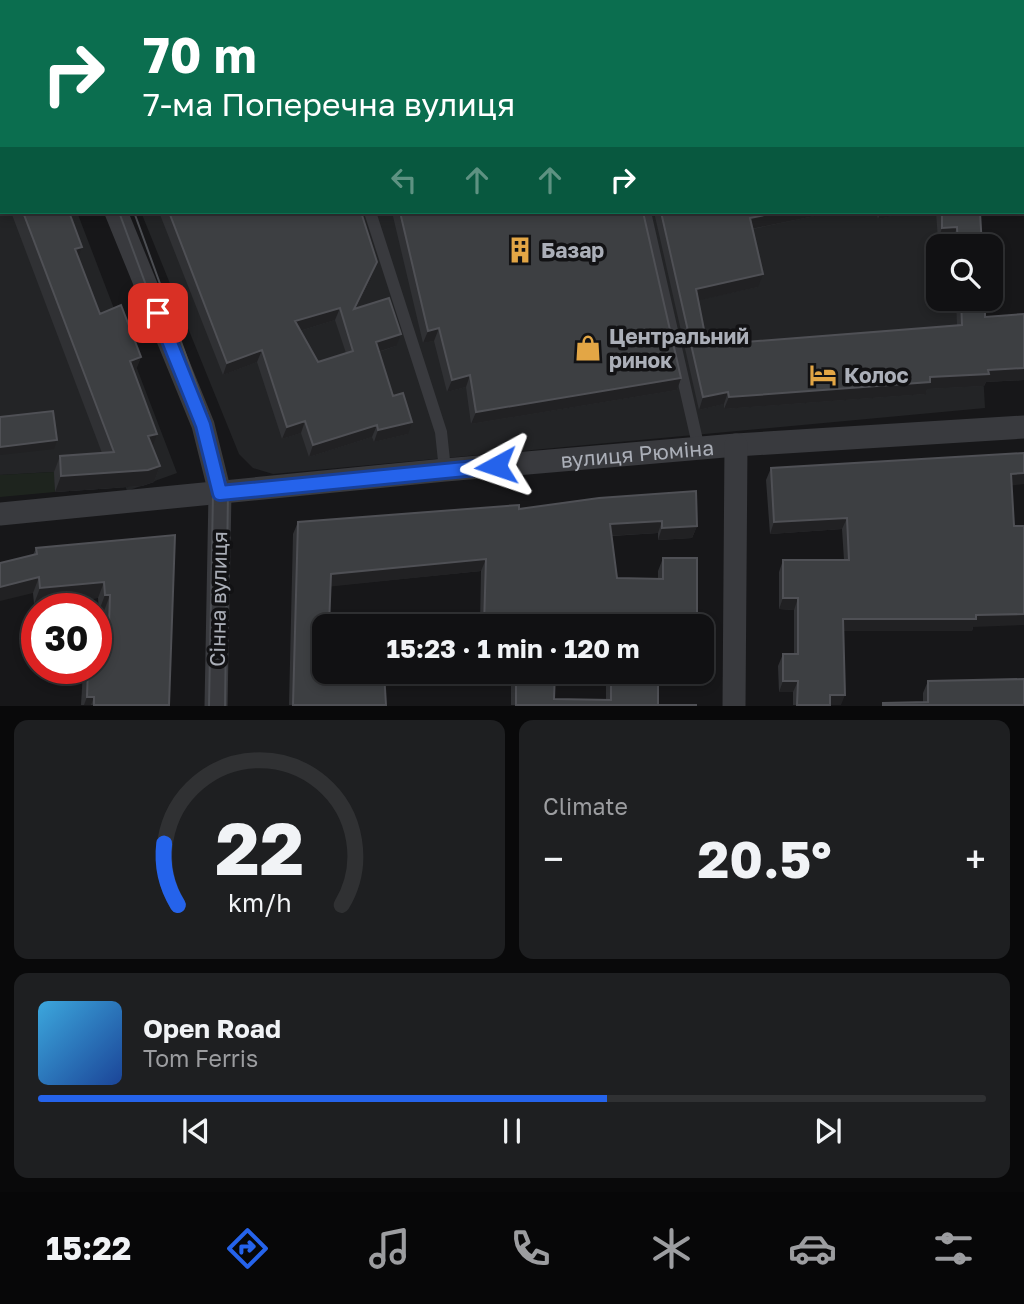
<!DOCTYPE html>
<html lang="en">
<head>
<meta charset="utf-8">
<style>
	:root { --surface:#111113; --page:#1e1f21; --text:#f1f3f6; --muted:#9c9da0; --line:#303133; --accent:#2563eb }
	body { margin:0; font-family:"Golos Text",sans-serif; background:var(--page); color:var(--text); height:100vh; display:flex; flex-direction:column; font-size:26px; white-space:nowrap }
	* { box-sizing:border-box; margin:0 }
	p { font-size:23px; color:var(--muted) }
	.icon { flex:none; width:38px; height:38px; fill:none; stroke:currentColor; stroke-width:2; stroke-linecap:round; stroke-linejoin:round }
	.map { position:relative; height:706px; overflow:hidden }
	.panel { display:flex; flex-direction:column; gap:14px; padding:14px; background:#09090a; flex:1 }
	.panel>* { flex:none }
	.top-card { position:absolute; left:0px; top:0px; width:1026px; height:214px; box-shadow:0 4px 10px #0003,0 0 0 2px var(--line); background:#0b6e4f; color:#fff; overflow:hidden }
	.buttons { position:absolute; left:926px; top:234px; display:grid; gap:14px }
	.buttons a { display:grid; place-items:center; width:77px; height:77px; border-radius:14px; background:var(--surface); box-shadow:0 4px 10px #0003,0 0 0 2px var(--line); font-size:35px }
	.speed { position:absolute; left:21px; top:593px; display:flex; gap:14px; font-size:35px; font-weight:700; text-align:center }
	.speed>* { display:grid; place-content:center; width:91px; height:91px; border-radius:50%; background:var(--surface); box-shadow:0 4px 10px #0003,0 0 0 2px var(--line); line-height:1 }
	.speed .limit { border:10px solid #d22; background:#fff; color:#111 }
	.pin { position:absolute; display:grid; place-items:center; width:60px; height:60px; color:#fff; margin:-30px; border-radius:14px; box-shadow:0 4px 10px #0006 }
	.me { position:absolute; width:77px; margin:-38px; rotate:265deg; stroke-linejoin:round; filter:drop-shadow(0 0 5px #0008) }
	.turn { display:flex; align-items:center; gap:24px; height:147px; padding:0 28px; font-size:32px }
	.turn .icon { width:91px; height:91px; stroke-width:2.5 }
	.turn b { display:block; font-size:49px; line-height:60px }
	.lanes { display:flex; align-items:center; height:66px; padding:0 28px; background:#0003; justify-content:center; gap:35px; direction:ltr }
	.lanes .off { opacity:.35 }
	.big { font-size:52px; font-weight:700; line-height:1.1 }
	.panel .tile { flex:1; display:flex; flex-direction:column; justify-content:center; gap:10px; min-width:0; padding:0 24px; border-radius:14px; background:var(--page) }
	.panel .dial { align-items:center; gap:0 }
	.dial svg { height:182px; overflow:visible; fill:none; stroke:var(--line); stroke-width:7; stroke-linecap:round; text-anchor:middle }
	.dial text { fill:var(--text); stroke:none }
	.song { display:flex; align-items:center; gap:21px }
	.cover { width:84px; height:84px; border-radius:10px; background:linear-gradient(135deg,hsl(200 70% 55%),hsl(220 70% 35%)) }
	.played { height:7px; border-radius:4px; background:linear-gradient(90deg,var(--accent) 60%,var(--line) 60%) }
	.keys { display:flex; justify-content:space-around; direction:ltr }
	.heat { display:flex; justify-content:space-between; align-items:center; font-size:38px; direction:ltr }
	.panel .tiles { flex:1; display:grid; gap:14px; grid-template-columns:1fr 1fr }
	.tile:last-child { grid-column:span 2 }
	.trip { position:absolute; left:312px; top:614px; width:402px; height:70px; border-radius:14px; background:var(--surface); box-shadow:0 4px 10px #0003,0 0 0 2px var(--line); font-weight:700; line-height:70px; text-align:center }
	.menu { display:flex; height:112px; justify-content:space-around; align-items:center; background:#070708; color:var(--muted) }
	.menu .icon { width:49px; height:49px }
	.menu .current { color:var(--accent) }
	.menu b { font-size:32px; color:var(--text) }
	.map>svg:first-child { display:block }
	.built { fill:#232426 }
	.green { fill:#1e241e }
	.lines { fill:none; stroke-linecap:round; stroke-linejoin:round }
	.lane { stroke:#393a3e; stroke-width:12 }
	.street { stroke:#393a3e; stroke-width:23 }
	.tram { stroke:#4c4e53; stroke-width:2 }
	.wall { fill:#303134; fill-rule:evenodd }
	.shaded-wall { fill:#212123 }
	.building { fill:#3d3f42; stroke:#4f5055; stroke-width:2; fill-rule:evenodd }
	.route-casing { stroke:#184099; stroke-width:18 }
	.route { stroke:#2563eb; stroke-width:12 }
	.labels { text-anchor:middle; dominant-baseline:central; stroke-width:7; stroke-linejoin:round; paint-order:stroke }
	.poi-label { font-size:21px; font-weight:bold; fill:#abafb8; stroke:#121214; text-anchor:start }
	.street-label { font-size:21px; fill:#abafb8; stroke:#121214 }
</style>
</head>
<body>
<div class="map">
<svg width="1024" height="706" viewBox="0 0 1024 706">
	<rect width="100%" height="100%" fill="#171719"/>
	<!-- built -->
	<path class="built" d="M0 8 2 212H77L177 473 127 491 125 485 116 488 55 492 53 472 0 475Z
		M141 212H975L977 247H938V299H979L985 408 273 474 253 468 239 454Z"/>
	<!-- green -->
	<path class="green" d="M54 472 55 492 0 497V475Z"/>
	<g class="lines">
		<!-- lane -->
		<path class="lane" d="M370 212 441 432 445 470
			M645 212 699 449"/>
		<!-- street -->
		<g class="street">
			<path d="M30 0 31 2"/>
			<path d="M116 212 203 425 220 493 216 706"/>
			<path id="s1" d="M0 514 445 470 736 445 1024 427"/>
			<path d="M734 706 736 445"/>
		</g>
		<!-- tram -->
		<path class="tram" d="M41 0 42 2
			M58 0 59 2
			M119 212 199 429 213 494 209 706
			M134 212 209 419 228 492 225 706"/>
	</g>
	<!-- wall -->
	<path class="wall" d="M0 24H2V187L0 183Z
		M11 212H69L78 257 100 314 141 357 134 373 152 446 160 466 154 482 142 486 55 492 54 472 60 456 102 453Z
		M159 212H361L377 262 373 274 356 309 396 346 379 352 393 396 408 434 374 442 372 437 309 457 301 433 282 439 257 362 223 375ZM335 320 346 353 318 362 300 331Z
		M392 212H643L681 378 677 390 471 424 466 387 447 392 434 341 423 343Z
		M654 212H834L753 229 758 287 698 300 707 345 957 325 956 299H985V317L1024 314V380L986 382 984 386 927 389 926 394 724 409V404L699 410Z
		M876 212H912L878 219Z
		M936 212H980L982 247H953V239L938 240Z
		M771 468 1012 485 972 631H843L841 705H793V692H779L778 666 783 654H794V610L779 609V572L783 560H844L842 529 770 534 766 480Z
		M599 498 697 526 692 538 658 540V533L612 536 617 578 658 579V571L663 558 697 626H480L481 571 330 586 324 672H555L554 699 606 700V672H658V705H697H511V682H385L386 705H289L293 534 298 522 519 509Z
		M175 535 169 705H81L83 671 84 668H96L103 656 104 611H99L98 598 34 604 33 593V555L36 548Z
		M928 681 1024 705H882L883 703 923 702V693Z"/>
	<!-- shaded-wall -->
	<path class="shaded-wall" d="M780 212H834L746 230 750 218Z
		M881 212H912L878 219Z
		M957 227 953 239 938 240 942 228Z
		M82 247 76 263 75 249Z
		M377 262 373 274 350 321 354 309Z
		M763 274 758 287 691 302 696 289Z
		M340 308 335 320 290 334 295 321Z
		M439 328 434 341 423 343 428 331Z
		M401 334 396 346 371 354 376 342Z
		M262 350 257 362 223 375 227 363Z
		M141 357 135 373 124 377 130 361Z
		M1024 368V380L986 382 984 386 927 389 926 394 724 409 729 397 988 370Z
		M470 375 466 387 447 392 452 380Z
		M681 378 677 390 471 424 476 412Z
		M728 392 724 404 699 410 703 397Z
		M305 421 301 433 282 439 287 427Z
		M412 422 408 434 374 442 378 430Z
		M377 425 372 437 309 457 313 445Z
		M157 434 151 450 148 436Z
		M57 440 54 449 0 455V447Z
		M160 466 154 482 142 486 55 492 61 476Z
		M1024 473V484L1007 486 1011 474Z
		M847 518 842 529 770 534 774 522Z
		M662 521 658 533 606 536 610 524Z
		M697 526 692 538 658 540 662 528Z
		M486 559 481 571 326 587 331 574Z
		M39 577 33 593 0 601V587Z
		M104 582 98 598 34 604 40 588Z
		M105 595H110L104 611H99Z
		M783 598H798L794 610 779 609Z
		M1024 614V625L973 627 972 631H838L843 619Z
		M383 672H515L511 682H379Z
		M783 681H798L793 692H779Z
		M830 695H845L841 705H826Z
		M87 697H94L91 705H84Z"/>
	<!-- building -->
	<path class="building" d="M113 0H962L963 2H109Z
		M0 24H2V156L0 152Z
		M23 212H69L82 247 75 249 100 314 121 305 141 357 130 361 157 434 148 436 160 466 148 470 61 476 60 456 114 452Z
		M169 212H361L377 262 354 309 389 298 401 334 376 342 393 396 403 393 412 422 378 430 377 425 313 445 305 421 287 427 262 350 227 363ZM340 308 353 351 318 362 295 321Z
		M400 212H643L681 378 476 412 470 375 452 380 439 328 428 331Z
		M661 212H780L750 218 763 274 696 289 707 345 962 325 961 299H985V317L1024 314V368L988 370 989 374 930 377V382L729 397 728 392 703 397Z
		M942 212H980L982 247H958L957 227 942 228Z
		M53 411 57 440 0 447V417Z
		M1024 453V473L1011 474 1014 526H1024V614L976 615V619H843L845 695H830V705H797L798 681H783V654H798V598H783V560H849L847 518 774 522 771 468Z
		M696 491 697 526 662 528V521L610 524 617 578 663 579V558H697V626H484L486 559 331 574 329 626H324V672H384L386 705H293L298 522 519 505V509L599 498Z
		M175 535 169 705H94V697H87L88 668H96V656H108L110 595H105L104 582 40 588 39 577 0 587V563L37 554 36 548Z
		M516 672H555L554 699 611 700V672H658V705H697H516Z
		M1024 679V705H883V703L928 702V681Z"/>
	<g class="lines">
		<!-- route casing -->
		<g class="route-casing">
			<path id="route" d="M158 313 203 425 220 493 496 466"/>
		</g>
		<!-- route -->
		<use href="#route" class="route"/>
	</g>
	<!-- icons -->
	<defs>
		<g id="building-bare" transform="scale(2.1)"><path d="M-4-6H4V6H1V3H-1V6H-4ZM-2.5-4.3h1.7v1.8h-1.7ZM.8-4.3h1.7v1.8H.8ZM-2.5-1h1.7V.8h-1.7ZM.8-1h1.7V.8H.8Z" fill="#e3a645" stroke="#121214" stroke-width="2.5" paint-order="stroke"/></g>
		<g id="shop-bare" transform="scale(2.1)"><path d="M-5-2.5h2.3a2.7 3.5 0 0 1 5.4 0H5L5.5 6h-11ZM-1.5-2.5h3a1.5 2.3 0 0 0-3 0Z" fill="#e3a645" stroke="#121214" stroke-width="2.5" paint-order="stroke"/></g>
		<g id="hotel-bare" transform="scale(2.1)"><path d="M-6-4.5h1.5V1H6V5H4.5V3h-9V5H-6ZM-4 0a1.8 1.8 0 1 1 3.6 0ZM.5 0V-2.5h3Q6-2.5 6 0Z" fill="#e3a645" stroke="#121214" stroke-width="2.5" paint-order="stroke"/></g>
	</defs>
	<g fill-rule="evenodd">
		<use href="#building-bare" x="520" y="250"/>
		<use href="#shop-bare" x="588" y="348"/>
		<use href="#hotel-bare" x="823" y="375"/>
	</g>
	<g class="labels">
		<!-- poi labels -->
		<g class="poi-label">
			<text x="541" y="250">Базар</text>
			<text x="609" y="336">Центральний<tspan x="609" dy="24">ринок</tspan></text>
			<text x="844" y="375">Колос</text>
		</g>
		<!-- street labels -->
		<g class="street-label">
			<text stroke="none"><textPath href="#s1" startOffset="640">вулиця Рюміна</textPath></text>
			<text transform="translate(218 599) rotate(-89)">Сінна вулиця</text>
		</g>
	</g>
</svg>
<div class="buttons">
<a><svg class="icon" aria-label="search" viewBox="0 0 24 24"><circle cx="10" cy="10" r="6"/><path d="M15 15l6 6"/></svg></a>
</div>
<div class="speed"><div class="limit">30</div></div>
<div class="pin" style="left:158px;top:313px;background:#d93025"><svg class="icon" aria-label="arrive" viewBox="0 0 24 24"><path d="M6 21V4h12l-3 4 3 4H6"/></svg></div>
<svg class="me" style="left:496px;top:466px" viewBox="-20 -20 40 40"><path d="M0-17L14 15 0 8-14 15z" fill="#2563eb" stroke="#fff" stroke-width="4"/></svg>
<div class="trip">15:23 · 1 min · 120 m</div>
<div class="top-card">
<div class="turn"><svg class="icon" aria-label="right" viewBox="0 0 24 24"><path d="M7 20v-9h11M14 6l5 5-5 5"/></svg><div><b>70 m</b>7-ма Поперечна вулиця</div></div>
<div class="lanes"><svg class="icon off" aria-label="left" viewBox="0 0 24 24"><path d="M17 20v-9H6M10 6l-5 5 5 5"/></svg><svg class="icon off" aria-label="ahead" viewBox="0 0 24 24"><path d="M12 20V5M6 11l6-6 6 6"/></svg><svg class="icon off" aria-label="ahead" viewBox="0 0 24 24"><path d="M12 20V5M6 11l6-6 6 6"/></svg><svg class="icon" aria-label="right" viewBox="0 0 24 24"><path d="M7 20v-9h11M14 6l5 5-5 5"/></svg></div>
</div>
</div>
<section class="panel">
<div class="tiles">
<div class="tile dial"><svg viewBox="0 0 100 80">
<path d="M14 69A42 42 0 1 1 86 69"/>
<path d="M14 69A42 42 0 0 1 8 42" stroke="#2563eb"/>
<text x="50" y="56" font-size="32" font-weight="700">22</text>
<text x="50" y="72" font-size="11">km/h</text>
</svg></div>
<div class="tile"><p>Climate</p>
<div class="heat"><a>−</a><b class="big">20.5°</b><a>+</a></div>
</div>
<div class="tile">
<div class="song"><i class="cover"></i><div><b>Open Road</b><p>Tom Ferris</p></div></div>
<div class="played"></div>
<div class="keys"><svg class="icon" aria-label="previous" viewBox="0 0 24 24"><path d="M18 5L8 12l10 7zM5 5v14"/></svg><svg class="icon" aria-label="pause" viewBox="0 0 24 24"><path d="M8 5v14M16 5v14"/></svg><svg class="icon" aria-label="next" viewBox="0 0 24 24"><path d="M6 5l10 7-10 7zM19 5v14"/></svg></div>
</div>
</div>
</section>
<nav class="menu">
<b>15:22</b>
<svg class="icon current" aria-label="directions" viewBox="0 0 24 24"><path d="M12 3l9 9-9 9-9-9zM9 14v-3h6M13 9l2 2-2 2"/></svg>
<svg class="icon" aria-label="music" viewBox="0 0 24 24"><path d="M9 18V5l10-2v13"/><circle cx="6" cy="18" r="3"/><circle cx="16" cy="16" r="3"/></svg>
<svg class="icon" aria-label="phone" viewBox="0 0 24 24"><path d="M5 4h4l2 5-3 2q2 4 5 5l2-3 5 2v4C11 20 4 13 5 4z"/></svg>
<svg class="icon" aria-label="climate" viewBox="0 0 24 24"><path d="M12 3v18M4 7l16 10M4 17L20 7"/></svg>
<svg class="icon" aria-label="car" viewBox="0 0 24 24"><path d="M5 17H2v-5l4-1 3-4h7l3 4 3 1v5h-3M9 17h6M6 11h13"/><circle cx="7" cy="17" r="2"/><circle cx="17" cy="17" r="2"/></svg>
<svg class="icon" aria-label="filters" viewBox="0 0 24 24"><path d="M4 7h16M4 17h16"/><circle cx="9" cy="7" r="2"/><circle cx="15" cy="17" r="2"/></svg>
</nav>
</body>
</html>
